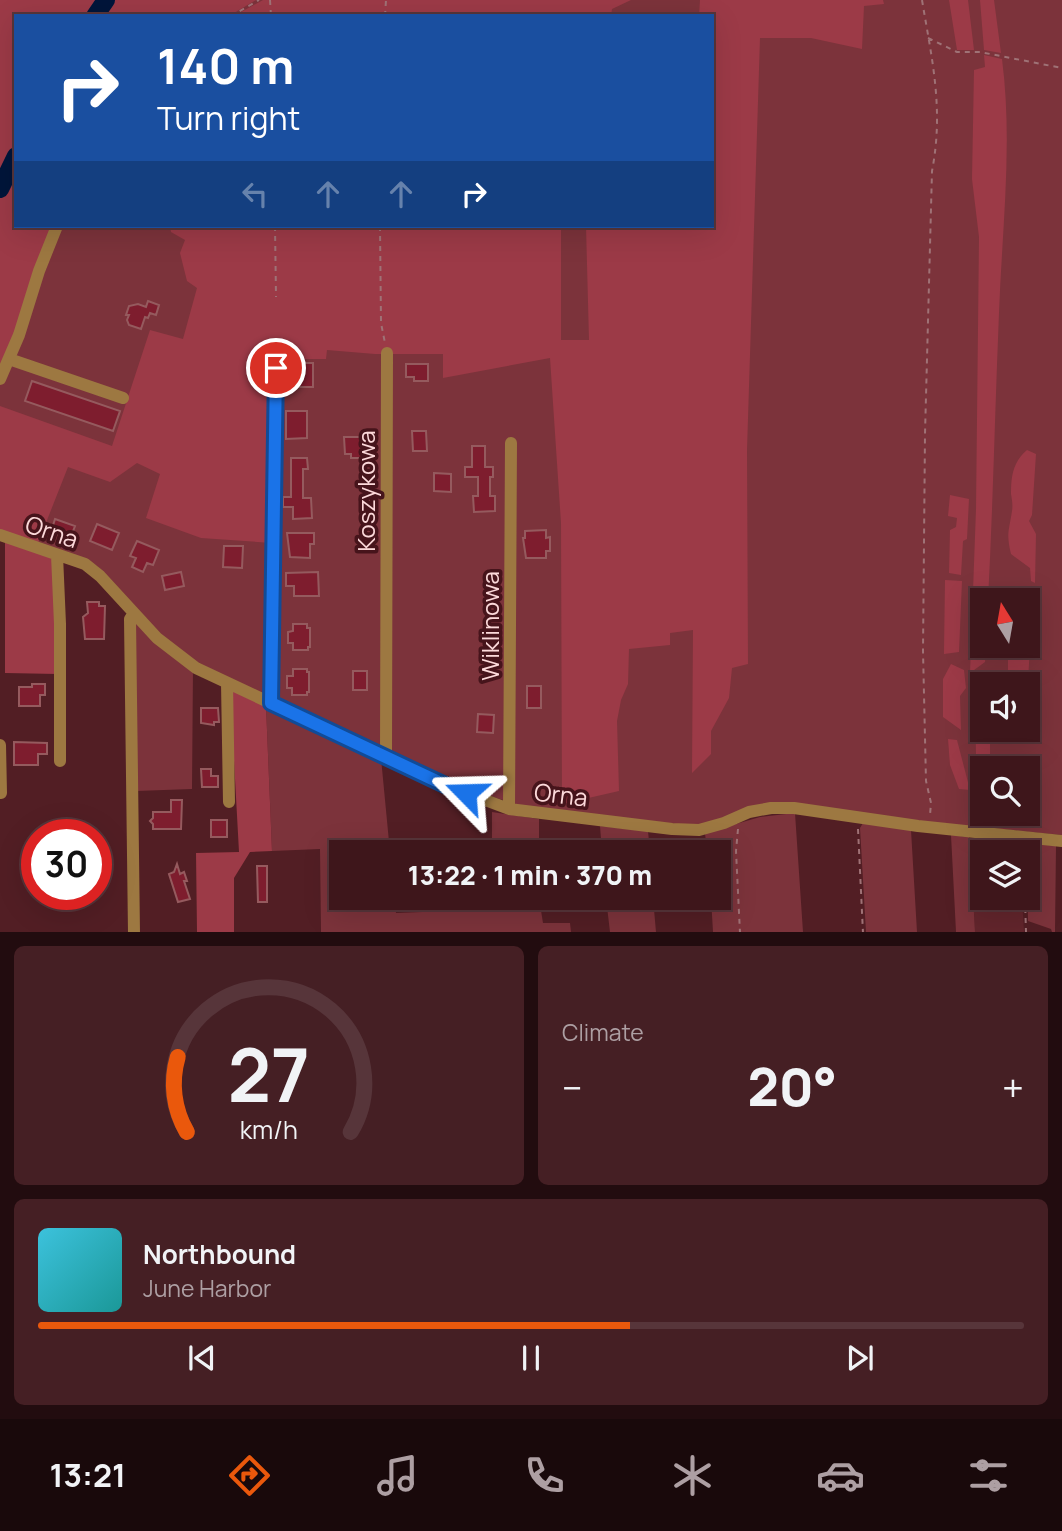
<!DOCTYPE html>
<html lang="en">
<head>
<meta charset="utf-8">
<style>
	:root { --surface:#3e161b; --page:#451f24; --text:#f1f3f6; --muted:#ad9fa3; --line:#57353a; --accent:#ea580c }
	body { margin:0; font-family:Manrope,sans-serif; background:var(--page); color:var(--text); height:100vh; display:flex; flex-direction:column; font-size:26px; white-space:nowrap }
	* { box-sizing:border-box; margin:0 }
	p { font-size:23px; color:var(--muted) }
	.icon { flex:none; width:38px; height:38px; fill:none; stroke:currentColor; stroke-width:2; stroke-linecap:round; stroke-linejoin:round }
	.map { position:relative; height:932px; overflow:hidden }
	.panel { display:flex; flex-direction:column; gap:14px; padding:14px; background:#220c0f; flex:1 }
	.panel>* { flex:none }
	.guide { position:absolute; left:14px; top:14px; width:700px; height:214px; border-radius:0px; box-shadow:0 7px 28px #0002,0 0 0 2px var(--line); background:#1a4fa0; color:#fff; overflow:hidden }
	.needle { width:46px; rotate:349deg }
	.controls { position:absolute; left:970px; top:588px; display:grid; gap:14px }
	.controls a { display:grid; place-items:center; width:70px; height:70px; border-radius:0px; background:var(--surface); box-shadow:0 7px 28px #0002,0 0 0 2px var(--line); font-size:35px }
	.speed { position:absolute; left:21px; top:819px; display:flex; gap:14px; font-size:35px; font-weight:700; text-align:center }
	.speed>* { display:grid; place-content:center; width:91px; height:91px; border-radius:50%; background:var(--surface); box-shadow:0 7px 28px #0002,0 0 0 2px var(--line); line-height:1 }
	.speed .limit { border:10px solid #d22; background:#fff; color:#111 }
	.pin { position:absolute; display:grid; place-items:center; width:60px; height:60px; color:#fff; margin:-30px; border:4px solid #fff; border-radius:50%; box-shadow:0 2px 7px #0007 }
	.me { position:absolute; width:77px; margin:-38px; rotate:292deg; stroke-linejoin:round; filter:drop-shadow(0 0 5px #0008) }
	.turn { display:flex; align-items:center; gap:24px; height:147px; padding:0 28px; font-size:32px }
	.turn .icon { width:91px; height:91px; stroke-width:2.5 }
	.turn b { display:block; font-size:49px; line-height:60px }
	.lanes { display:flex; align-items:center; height:66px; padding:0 28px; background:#0003; justify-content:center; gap:35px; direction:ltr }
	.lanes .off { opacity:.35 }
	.big { font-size:52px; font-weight:800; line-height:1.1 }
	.panel .card { flex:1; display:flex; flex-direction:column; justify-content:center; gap:10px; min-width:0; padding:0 24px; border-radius:10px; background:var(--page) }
	.panel .dial { align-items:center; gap:0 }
	.dial svg { height:182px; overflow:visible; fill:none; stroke:var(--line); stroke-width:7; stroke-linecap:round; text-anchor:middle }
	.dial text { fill:var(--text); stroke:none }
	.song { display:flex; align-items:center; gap:21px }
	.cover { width:84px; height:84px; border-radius:10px; background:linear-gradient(135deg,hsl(190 70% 55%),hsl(180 70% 35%)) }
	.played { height:7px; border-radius:4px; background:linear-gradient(90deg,var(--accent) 60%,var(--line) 60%) }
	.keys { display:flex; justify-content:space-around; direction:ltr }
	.heat { display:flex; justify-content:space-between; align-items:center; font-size:38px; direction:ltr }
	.panel .tiles { flex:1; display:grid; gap:14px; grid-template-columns:1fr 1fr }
	.card:last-child { grid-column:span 2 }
	.trip { position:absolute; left:329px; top:840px; width:402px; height:70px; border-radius:0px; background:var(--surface); box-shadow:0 7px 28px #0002,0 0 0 2px var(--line); font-weight:800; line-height:70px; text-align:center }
	.dock { display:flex; height:112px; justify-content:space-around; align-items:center; background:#19090b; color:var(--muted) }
	.dock .icon { width:49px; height:49px }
	.dock .selected { color:var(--accent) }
	.dock b { font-size:32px; color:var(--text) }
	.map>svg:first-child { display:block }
	.built { fill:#62252c }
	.green { fill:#7c333b; fill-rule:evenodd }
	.forest { fill:#9c3a47 }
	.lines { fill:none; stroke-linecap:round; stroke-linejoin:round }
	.river { stroke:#00153a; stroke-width:18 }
	.building { fill:#7e1d2e; stroke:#955a5e; stroke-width:2 }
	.path { stroke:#9f7276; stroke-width:2; stroke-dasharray:5 5; stroke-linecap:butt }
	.minor { stroke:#9d7841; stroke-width:12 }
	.route-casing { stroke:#114b97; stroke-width:18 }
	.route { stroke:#1a73e8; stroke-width:12 }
	.labels { text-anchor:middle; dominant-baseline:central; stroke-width:7; stroke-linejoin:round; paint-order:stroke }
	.street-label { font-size:24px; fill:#fcd9da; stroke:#46141b }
</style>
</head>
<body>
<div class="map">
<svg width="1062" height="933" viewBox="0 0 1062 933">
	<rect width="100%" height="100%" fill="#521e24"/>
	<!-- built -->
	<path class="built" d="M970 841 984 844 987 849 999 850 1006 845 1019 848V852H982V898H1022L1024 932H975Z"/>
	<!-- green -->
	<path class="green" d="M0 0H1062V835L925 822 795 804 733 815 694 826 525 807 449 783 194 661 160 636 97 566 0 532ZM16 16H712V226H16ZM982 600H1027V646H982ZM982 684H1027V730H982ZM982 768H1027V814H982Z
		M135 619 193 668 192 789 136 791Z
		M266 706 381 758 390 852H341V898H394L396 913 422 912 421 898H539L543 923H570L571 932H321L320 849 272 851Z
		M492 812 539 819V852H492Z
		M795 813 803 932H713L711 898H719V852H707L705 833 760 817Z
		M863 823 911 830 917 932H866L860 828Z
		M600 826 648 831 650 852H602Z
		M951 835 969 837 970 841 975 932H956Z
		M1039 844 1056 846 1055 932H1052L1051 929 1028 921 1027 852 1034 845Z
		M606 898H653L656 932H610Z"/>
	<!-- forest -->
	<path class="forest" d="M0 0H256L229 16H16V226H57L0 370Z
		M263 0H631L612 9 611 16H234Z
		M700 0H883L884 4 864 6 862 49 811 38H760L747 450 748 664 732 668 729 698 711 731V754L692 773 693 630 670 633V645L629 649 628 684 621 700 617 721 619 791 562 804 561 523 550 358 443 378V354H375L327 350 326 359H274L272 543 201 538 146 518 160 474 137 463 110 482 68 467 38 543 0 532V406L112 446 150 330 183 339 197 288 187 281 180 253 185 240 171 232 170 226H561V340H589L586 226H712V16H699Z
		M949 0H968L974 50H957Z
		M980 0H994L1001 53 984 50Z
		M984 55 1002 59C1013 143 1002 229 999 313 995 409 993 505 988 600H982V646H986L985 662 970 673 976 509 979 237 972 179 974 70 985 67Z
		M1027 450 1036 454 1032 515 1029 521 1036 534 1035 583 1031 581 1030 568 1011 554C1006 533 1009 531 1012 511 1013 505 1012 500 1011 494 1011 476 1013 462 1027 450Z
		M950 495 969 499 967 539 963 541 961 575 949 573 950 530 956 527 957 518 948 516Z
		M5 540 55 559 58 674 5 673Z
		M945 580 962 581 959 652 944 654Z
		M1010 589 1033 591 1027 700V684H1008V646H1027V600H1010Z
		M951 664 964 670 966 688 960 696 961 730 943 717V679Z
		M989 675V684H982V730H990V768H982V814H990V825H977L975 690Z
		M230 687 266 706 272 851 250 852 234 878V932H197L196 853 239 852Z
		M948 739 957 740 970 790 959 789 950 765Z"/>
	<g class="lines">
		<!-- river -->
		<path class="river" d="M95 16 106 0
			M0 189 16 156"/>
	</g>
	<!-- building -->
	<path class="building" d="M148 301 159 305 156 315 150 313 148 318 145 317 141 329 129 325 127 320 129 315H126L129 306 138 304 146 307Z
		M295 363H313V387H287L288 376H293V372H295Z
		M406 364H428V381H414V377H406Z
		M32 381 120 411 113 431 25 401Z
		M286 411H307V438L286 439Z
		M412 431H426L427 451H413Z
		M344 437H370V446H364L365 458H351V454H345Z
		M472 446H485V467H493V477H490V496H495V511L474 512 473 496H478V477H465V467H472Z
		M291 458H307L308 469H303V498H311L312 518 293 519V507H283V497H291Z
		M434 473 451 474V492L434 491Z
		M55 519 75 526 70 539 51 532Z
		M97 524 119 533 112 550 90 541Z
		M546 530V538L550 537V551H546V558H526L523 538H525V531Z
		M287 533H314V544H310V558L290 557Z
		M137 541 159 550 153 565 147 563 143 572 132 567 136 558 130 556Z
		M224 546H243L242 568 223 567Z
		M181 572 184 586 165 590 162 576Z
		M318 572 319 596H294V586H286V573Z
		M87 602H99V606H105L104 639H85L83 617 88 613Z
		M293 624H307V628H310V647H308V650H293V643H288V632L293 631Z
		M293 669H307V672H309V692H307V695H292V688H287V676H293Z
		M353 671H367V690H353Z
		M32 684H45V695H40V706H19V687H32Z
		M527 686H541V708H527Z
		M201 708H218L219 722H214V725L201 723Z
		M478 714 494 715 493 733 477 732Z
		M14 742 47 743V754H38V765H14Z
		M201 769H211V776H218V787H202Z
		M171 800H182L181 829H153V824L150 821 153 818V812H171Z
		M211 820H227V837H211Z
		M177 864 180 874 184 872 187 881H184L190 899 178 902 169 874 174 872Z
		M257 866H267V902H258Z"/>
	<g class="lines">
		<!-- path -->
		<path class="path" d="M270 0 271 16
			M922 0C932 60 944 109 932 171L925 434 923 651 926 781 931 803 930 815
			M231 16 259 0
			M385 16 386 0
			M928 38 957 52H980L1062 68
			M275 226 276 297
			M380 226 381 323 385 343
			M738 829 736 851 740 933
			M858 829 863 933
			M1025 898 1026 933"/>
		<!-- minor -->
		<path class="minor" d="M9 359 123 398
			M0 379 19 335 39 271 57 226
			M0 535 85 564 100 576 157 638 196 668 445 785 509 809 672 829 699 830 724 823 749 812 771 808H794L918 826 1062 841
			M57 555 60 624V761
			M134 613 130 619 134 933
			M227 683 229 802
			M271 703 277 368
			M0 745 1 793
			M386 756 387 353
			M509 809 511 443"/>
	</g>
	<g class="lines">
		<!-- route casing -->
		<g class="route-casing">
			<path id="route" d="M276 368 271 703 445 785 466 793"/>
		</g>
		<!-- route -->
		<use href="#route" class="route"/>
	</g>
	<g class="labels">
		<!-- street labels -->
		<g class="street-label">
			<text transform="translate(365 491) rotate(-90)">Koszykowa</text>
			<text transform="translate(52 531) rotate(19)">Orna</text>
			<text transform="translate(489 626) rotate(-90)">Wiklinowa</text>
			<text transform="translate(561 794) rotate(7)">Orna</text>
		</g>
	</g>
</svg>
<div class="controls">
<a><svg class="needle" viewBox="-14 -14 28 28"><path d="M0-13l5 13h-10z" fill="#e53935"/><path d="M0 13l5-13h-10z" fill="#ad9fa3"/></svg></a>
<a><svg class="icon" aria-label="sound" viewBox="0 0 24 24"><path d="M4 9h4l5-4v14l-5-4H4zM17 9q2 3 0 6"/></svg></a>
<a><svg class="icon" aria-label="search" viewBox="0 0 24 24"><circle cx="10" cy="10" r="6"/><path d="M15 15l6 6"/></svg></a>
<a><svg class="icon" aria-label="layers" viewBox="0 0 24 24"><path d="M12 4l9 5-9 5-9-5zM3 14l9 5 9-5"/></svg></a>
</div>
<div class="speed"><div class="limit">30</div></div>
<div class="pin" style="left:276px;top:368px;background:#d93025"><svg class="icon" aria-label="arrive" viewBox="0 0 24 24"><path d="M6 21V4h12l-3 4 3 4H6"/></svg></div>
<svg class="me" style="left:466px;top:793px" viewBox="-20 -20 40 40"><path d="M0-17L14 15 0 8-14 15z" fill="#1a73e8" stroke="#fff" stroke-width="4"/></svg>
<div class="trip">13:22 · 1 min · 370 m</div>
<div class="guide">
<div class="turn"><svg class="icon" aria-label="right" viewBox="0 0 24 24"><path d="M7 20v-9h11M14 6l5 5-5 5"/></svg><div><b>140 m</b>Turn right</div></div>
<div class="lanes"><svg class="icon off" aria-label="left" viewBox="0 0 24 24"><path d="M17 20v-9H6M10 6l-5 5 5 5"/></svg><svg class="icon off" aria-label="ahead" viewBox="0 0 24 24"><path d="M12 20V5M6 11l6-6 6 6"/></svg><svg class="icon off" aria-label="ahead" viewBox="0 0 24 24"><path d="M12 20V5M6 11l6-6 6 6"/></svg><svg class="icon" aria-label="right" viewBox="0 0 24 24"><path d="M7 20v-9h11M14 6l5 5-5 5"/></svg></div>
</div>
</div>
<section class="panel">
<div class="tiles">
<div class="card dial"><svg viewBox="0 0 100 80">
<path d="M14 69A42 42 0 1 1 86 69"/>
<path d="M14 69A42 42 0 0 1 10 36" stroke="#ea580c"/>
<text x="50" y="56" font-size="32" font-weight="700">27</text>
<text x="50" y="72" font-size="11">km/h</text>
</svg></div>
<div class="card"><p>Climate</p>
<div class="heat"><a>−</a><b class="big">20°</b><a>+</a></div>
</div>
<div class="card">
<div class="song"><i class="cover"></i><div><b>Northbound</b><p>June Harbor</p></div></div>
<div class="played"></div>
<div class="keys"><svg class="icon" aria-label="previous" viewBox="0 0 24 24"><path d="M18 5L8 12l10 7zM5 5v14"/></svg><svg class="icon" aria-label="pause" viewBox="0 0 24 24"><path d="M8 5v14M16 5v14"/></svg><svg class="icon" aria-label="next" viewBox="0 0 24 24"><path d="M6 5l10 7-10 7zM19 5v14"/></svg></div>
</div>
</div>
</section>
<nav class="dock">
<b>13:21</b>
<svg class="icon selected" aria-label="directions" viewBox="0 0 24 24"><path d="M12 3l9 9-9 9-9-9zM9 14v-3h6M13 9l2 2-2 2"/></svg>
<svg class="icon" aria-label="music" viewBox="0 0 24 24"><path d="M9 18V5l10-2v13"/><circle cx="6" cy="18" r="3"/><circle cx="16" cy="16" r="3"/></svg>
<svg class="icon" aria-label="phone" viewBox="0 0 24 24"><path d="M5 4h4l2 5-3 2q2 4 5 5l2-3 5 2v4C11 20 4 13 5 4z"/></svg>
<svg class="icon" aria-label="climate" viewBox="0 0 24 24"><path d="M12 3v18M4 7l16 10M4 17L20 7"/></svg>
<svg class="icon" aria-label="car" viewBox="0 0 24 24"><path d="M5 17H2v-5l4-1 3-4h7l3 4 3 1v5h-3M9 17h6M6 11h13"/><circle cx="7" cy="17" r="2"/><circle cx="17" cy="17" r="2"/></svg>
<svg class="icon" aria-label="filters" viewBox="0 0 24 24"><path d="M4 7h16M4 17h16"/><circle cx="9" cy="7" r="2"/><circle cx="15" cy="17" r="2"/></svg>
</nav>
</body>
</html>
